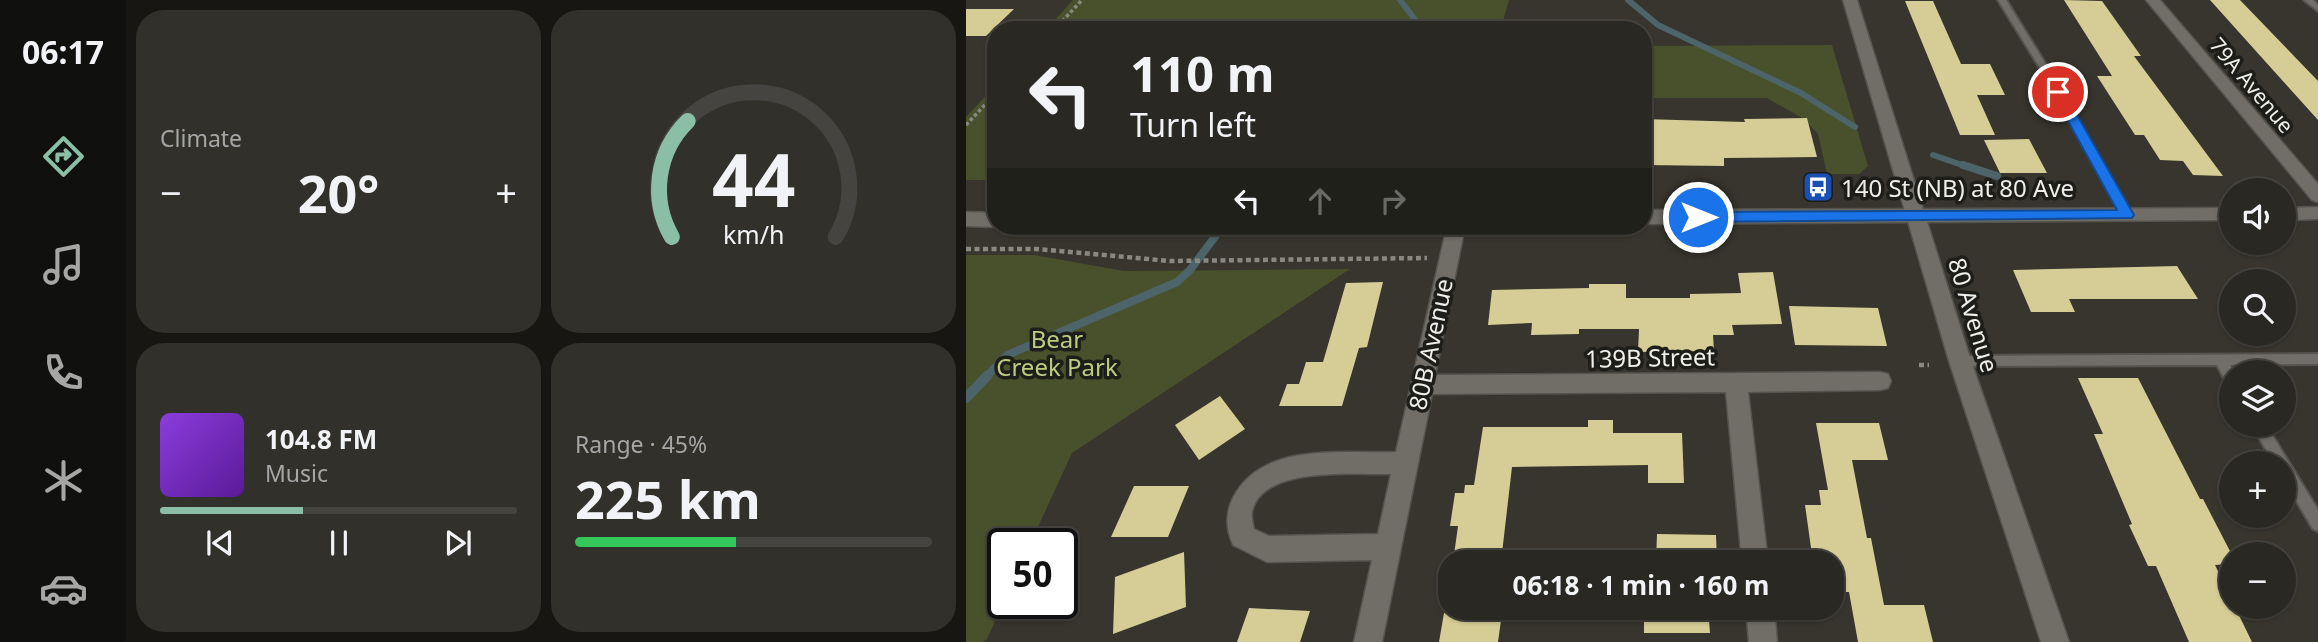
<!DOCTYPE html>
<html lang="en">
<head>
<meta charset="utf-8">
<style>
	:root { --surface:#292822; --page:#31302a; --text:#f1f3f6; --muted:#a5a6a5; --line:#454440; --accent:#8abfa5 }
	body { margin:0; font-family:"Noto Sans",sans-serif; background:var(--page); color:var(--text); height:100vh; display:flex; flex-direction:column; font-size:26px; white-space:nowrap }
	* { box-sizing:border-box; margin:0 }
	p { font-size:23px; color:var(--muted) }
	.icon { flex:none; width:38px; height:38px; fill:none; stroke:currentColor; stroke-width:2; stroke-linecap:round; stroke-linejoin:round }
	.map { position:relative; flex:1; overflow:hidden }
	.panel { display:flex; flex-direction:column; gap:10px; padding:10px; background:#171613; width:840px }
	.panel>* { flex:none }
	.top-card { position:absolute; left:21px; top:21px; width:665px; height:214px; border-radius:28px; box-shadow:0 2px 5px #0004,0 0 0 2px var(--line); background:#292822; color:var(--text); overflow:hidden }
	.controls { position:absolute; left:1253px; top:178px; display:grid; gap:14px }
	.controls a { display:grid; place-items:center; width:77px; height:77px; border-radius:50%; background:var(--surface); box-shadow:0 2px 5px #0004,0 0 0 2px var(--line); font-size:35px }
	.speed { position:absolute; left:21px; top:528px; display:flex; gap:14px; font-size:35px; font-weight:700; text-align:center }
	.speed>* { display:grid; place-content:center; width:91px; height:91px; border-radius:50%; background:var(--surface); box-shadow:0 2px 5px #0004,0 0 0 2px var(--line); line-height:1 }
	.speed .limit { border:4px solid #111; border-radius:10px; background:#fff; color:#111 }
	.pin { position:absolute; display:grid; place-items:center; width:60px; height:60px; color:#fff; margin:-30px; border:4px solid #fff; border-radius:50%; box-shadow:0 2px 7px #0007 }
	.me { position:absolute; width:77px; margin:-38px; rotate:90deg; stroke-linejoin:round; filter:drop-shadow(0 0 5px #0008) }
	.turn { display:flex; align-items:center; gap:24px; height:147px; padding:0 28px; font-size:32px }
	.turn .icon { width:91px; height:91px; stroke-width:2.5 }
	.turn b { display:block; font-size:49px; line-height:60px }
	.lanes { display:flex; align-items:center; height:66px; padding:0 28px; background:#0003; justify-content:center; gap:35px; direction:ltr }
	.lanes .off { opacity:.35 }
	.big { font-size:52px; font-weight:700; line-height:1.1 }
	.panel .card { flex:1; display:flex; flex-direction:column; justify-content:center; gap:10px; min-width:0; padding:0 24px; border-radius:28px; background:var(--page) }
	.panel .dial { align-items:center; gap:0 }
	.dial svg { height:182px; overflow:visible; fill:none; stroke:var(--line); stroke-width:7; stroke-linecap:round; text-anchor:middle }
	.dial text { fill:var(--text); stroke:none }
	.song { display:flex; align-items:center; gap:21px }
	.cover { width:84px; height:84px; border-radius:10px; background:linear-gradient(135deg,hsl(270 70% 55%),hsl(270 70% 35%)) }
	.played { height:7px; border-radius:4px; background:linear-gradient(90deg,var(--accent) 40%,var(--line) 40%) }
	.keys { display:flex; justify-content:space-around; direction:ltr }
	.heat { display:flex; justify-content:space-between; align-items:center; font-size:38px; direction:ltr }
	.charge { height:10px; border-radius:5px; background:linear-gradient(90deg,#34c759 45%,var(--line) 0) }
	.panel .tiles { flex:1; display:grid; gap:10px; grid-template-columns:repeat(2,1fr) }
	.trip { position:absolute; left:472px; top:550px; width:406px; height:70px; border-radius:28px; background:var(--surface); box-shadow:0 2px 5px #0004,0 0 0 2px var(--line); font-weight:700; line-height:70px; text-align:center }
	main { display:flex; flex:1; min-height:0 }
	.tab-bar { display:flex; flex-direction:column; width:126px; justify-content:space-around; align-items:center; background:#10100e; color:var(--muted) }
	.tab-bar .icon { width:49px; height:49px }
	.tab-bar .on { color:var(--accent) }
	.tab-bar b { font-size:32px; color:var(--text) }
	.map>svg:first-child { display:block }
	.green { fill:#49512c }
	.lines { fill:none; stroke-linecap:round; stroke-linejoin:round }
	.stream-far2 { stroke:#4c646a; stroke-width:6 }
	.stream-far1 { stroke:#4c646a; stroke-width:8 }
	.stream { stroke:#4c646a; stroke-width:10 }
	.building { fill:#d5cc96 }
	.lane-casing { stroke:#54534d; stroke-width:4 }
	.street-casing { stroke:#54534d; stroke-width:3 }
	.secondary-casing { stroke:#54534d; stroke-width:3 }
	.path-far1 { stroke:#898881; stroke-width:3.5; stroke-dasharray:3.5 2.5; stroke-linecap:butt }
	.path { stroke:#898881; stroke-width:4.5; stroke-dasharray:5 3.5; stroke-linecap:butt }
	.lane { fill:#706e66; fill-rule:evenodd }
	.street { fill:#706e66; fill-rule:evenodd }
	.secondary { fill:#706e66; fill-rule:evenodd }
	.route { fill:#1a73e8; stroke:#114b97; stroke-width:2 }
	.labels { text-anchor:middle; dominant-baseline:central; stroke-width:7; stroke-linejoin:round; paint-order:stroke }
	.far-street-label { font-size:21px; fill:#efeee9; stroke:#1d1d19 }
	.poi-label { font-size:24px; fill:#efeee9; stroke:#1d1d19; text-anchor:start }
	.street-label { font-size:24px; fill:#efeee9; stroke:#1d1d19 }
	.park-label { font-size:24px; fill:#bbcc80; stroke:#1d1d19 }
</style>
</head>
<body>
<main>
<nav class="tab-bar">
<b>06:17</b>
<svg class="icon on" aria-label="directions" viewBox="0 0 24 24"><path d="M12 3l9 9-9 9-9-9zM9 14v-3h6M13 9l2 2-2 2"/></svg>
<svg class="icon" aria-label="music" viewBox="0 0 24 24"><path d="M9 18V5l10-2v13"/><circle cx="6" cy="18" r="3"/><circle cx="16" cy="16" r="3"/></svg>
<svg class="icon" aria-label="phone" viewBox="0 0 24 24"><path d="M5 4h4l2 5-3 2q2 4 5 5l2-3 5 2v4C11 20 4 13 5 4z"/></svg>
<svg class="icon" aria-label="climate" viewBox="0 0 24 24"><path d="M12 3v18M4 7l16 10M4 17L20 7"/></svg>
<svg class="icon" aria-label="car" viewBox="0 0 24 24"><path d="M5 17H2v-5l4-1 3-4h7l3 4 3 1v5h-3M9 17h6M6 11h13"/><circle cx="7" cy="17" r="2"/><circle cx="17" cy="17" r="2"/></svg>
</nav>
<section class="panel">
<div class="tiles">
<div class="card"><p>Climate</p>
<div class="heat"><a>−</a><b class="big">20°</b><a>+</a></div>
</div>
<div class="card dial"><svg viewBox="0 0 100 80">
<path d="M14 69A42 42 0 1 1 86 69"/>
<path d="M14 69A42 42 0 0 1 21 18" stroke="#8abfa5"/>
<text x="50" y="56" font-size="32" font-weight="700">44</text>
<text x="50" y="72" font-size="11">km/h</text>
</svg></div>
<div class="card">
<div class="song"><i class="cover"></i><div><b>104.8 FM</b><p>Music</p></div></div>
<div class="played"></div>
<div class="keys"><svg class="icon" aria-label="previous" viewBox="0 0 24 24"><path d="M18 5L8 12l10 7zM5 5v14"/></svg><svg class="icon" aria-label="pause" viewBox="0 0 24 24"><path d="M8 5v14M16 5v14"/></svg><svg class="icon" aria-label="next" viewBox="0 0 24 24"><path d="M6 5l10 7-10 7zM19 5v14"/></svg></div>
</div>
<div class="card"><p>Range · 45%</p><b class="big">225 km</b><div class="charge"></div></div>
</div>
</section>
<div class="map">
<svg width="1352" height="642" viewBox="0 0 1352 642">
	<rect width="100%" height="100%" fill="#37352d"/>
	<!-- green -->
	<path class="green" d="M107 0H543L536 24 530 30H80Z
		M866 45 902 166 893 174H861L852 134 838 119 801 98H677V46Z
		M30 85V180H0V117Z
		M0 255H68L158 271 384 269 106 453 64 544H37V604L21 639 17 642H0Z"/>
	<g class="lines">
		<!-- stream-far2 -->
		<path class="stream-far2" d="M434 0 457 30
			M662 0 692 25 835 93 889 127
			M967 155 1002 167"/>
		<!-- stream-far1 -->
		<path class="stream-far1" d="M997 165 1031 176
			M20 377 41 355 211 282 224 270 257 226"/>
		<!-- stream -->
		<path class="stream" d="M0 398 22 375"/>
	</g>
	<!-- building -->
	<path class="building" d="M1098 0 1136 1 1175 56H1168L1257 176 1227 175 1217 161 1194 160 1178 135H1169L1131 76H1146Z
		M1244 0H1274L1352 81V120Z
		M939 1H967L995 64H1024L1039 95H1011L1029 135H994Z
		M0 9H48L20 36H0Z
		M841 118 851 157 758 158V166L677 165V119L779 122 778 119Z
		M1063 139 1081 173H1034L1018 140Z
		M1211 266 1232 299H1103L1109 312H1065L1047 270Z
		M807 272 816 324 766 325 768 335H747L748 351 672 352 673 329H613V334L565 335 566 323 522 325 526 290 623 288V284H660V298H724V294L775 293 772 273Z
		M417 282 401 347 393 348 376 406H313L321 384H333L340 362H357L380 283Z
		M823 306 912 308 921 346 829 345Z
		M1112 378H1172L1234 499H1237L1266 555 1265 564 1249 565 1265 599V607H1269L1286 642H1223L1190 566H1182L1163 525 1166 524 1128 434H1137Z
		M254 396 279 429 233 460 209 425Z
		M622 420H647V433H716L718 483H682V465L546 467 535 562H487L492 526H484L489 493H498L499 485H508L517 427H622Z
		M850 423H913L922 460H886L901 538H905L918 605H958L967 642H892L883 592H866V562H847L839 505H855L853 490H862Z
		M168 486H223L202 537H145Z
		M691 534 750 535 751 562H690Z
		M218 552 220 607 147 634 149 577Z
		M678 607H742L744 633H678Z
		M283 608 344 611 334 642H271Z
		M478 613H536L532 642H473Z"/>
	<g class="lines">
		<!-- lane casing -->
		<g class="lane-casing">
			<path id="lane" d="M1032 0H1040L1082 68 1166 215 1165 218H1157L1074 68Z
				M1338 0H1347L1352 5V11Z
				M1352 354V364L1264 365 1269 373H1265V383L1260 382 1251 365 994 366 989 365 988 361 989 357 994 356Z
				M1286 425H1300L1352 510V531L1347 529 1318 480V464H1308Z"/>
		</g>
		<!-- street casing -->
		<g class="street-casing">
			<path id="street" d="M877 0H891L1005 361 1103 642H1075L983 361Z
				M1180 0H1194L1352 184V202L1346 200Z
				M481 226H499L469 375 914 372 922 374 925 381 922 388 914 390 782 392 802 562H776L760 392 466 394 416 642H388L406 560 301 562 267 545C260 529 259 514 267 498 296 441 375 454 430 452ZM425 474 412 534 303 536 288 529C287 524 285 517 286 512 295 465 390 475 425 474Z
				M780 607H808L811 642H783Z"/>
		</g>
		<!-- secondary casing -->
		<g class="secondary-casing">
			<path id="secondary" d="M1352 207V219L1318 220V208Z
				M1265 208V220L677 224V210Z
				M0 212 30 213V226H33L30 227 0 226Z"/>
		</g>
		<!-- path-far1 -->
		<path class="path-far1" d="M88 30 116 0
			M0 125 30 93"/>
		<!-- path -->
		<path class="path" d="M0 249H71L204 261 461 258
			M953 365H963"/>
		<!-- lane -->
		<use href="#lane" class="lane"/>
		<!-- street -->
		<use href="#street" class="street"/>
		<!-- secondary -->
		<use href="#secondary" class="secondary"/>
	</g>
	<!-- route -->
	<path class="route" d="M1092 88 1098 92 1168 215 1166 218 732 222 725 217 732 212 1151 210 1086 92Z"/>
	<!-- icons -->
	<defs>
		<g id="bus-square" transform="scale(1.575)"><rect x="-9" y="-9" width="18" height="18" rx="4" fill="#1a4fb4" stroke="#1d1d19"/><path d="M-5-6H5V4H4V6H2V4H-2V6H-4V4H-5ZM-3.5-4V0h7V-4ZM-3.5 1.2v1.5H-2V1.2ZM2 1.2v1.5H3.5V1.2Z" fill="#fff"/></g>
	</defs>
	<g fill-rule="evenodd">
		<use href="#bus-square" x="852" y="187"/>
	</g>
	<g class="labels">
		<!-- far-street labels -->
		<g class="far-street-label">
			<text transform="translate(1286 85) rotate(50)">79A Avenue</text>
		</g>
		<!-- poi labels -->
		<g class="poi-label">
			<text x="875" y="187">140 St (NB) at 80 Ave</text>
		</g>
		<!-- street labels -->
		<g class="street-label">
			<text transform="translate(1008 315) rotate(73)">80 Avenue</text>
			<text transform="translate(464 344) rotate(-78)">80B Avenue</text>
			<text transform="translate(684 357) rotate(-1)">139B Street</text>
		</g>
		<!-- park labels -->
		<g class="park-label">
			<text x="91" y="338">Bear<tspan x="91" dy="28">Creek Park</tspan></text>
		</g>
	</g>
</svg>
<div class="controls">
<a><svg class="icon" aria-label="sound" viewBox="0 0 24 24"><path d="M4 9h4l5-4v14l-5-4H4zM17 9q2 3 0 6"/></svg></a>
<a><svg class="icon" aria-label="search" viewBox="0 0 24 24"><circle cx="10" cy="10" r="6"/><path d="M15 15l6 6"/></svg></a>
<a><svg class="icon" aria-label="layers" viewBox="0 0 24 24"><path d="M12 4l9 5-9 5-9-5zM3 14l9 5 9-5"/></svg></a>
<a>+</a>
<a>−</a>
</div>
<div class="speed"><div class="limit">50</div></div>
<div class="pin" style="left:1092px;top:92px;background:#d93025"><svg class="icon" aria-label="arrive" viewBox="0 0 24 24"><path d="M6 21V4h12l-3 4 3 4H6"/></svg></div>
<svg class="me" style="left:732px;top:217px" viewBox="-20 -20 40 40"><circle r="17" fill="#1a73e8" stroke="#fff" stroke-width="3"/><path d="M0-11L8 9 0 5-8 9z" fill="#fff"/></svg>
<div class="trip">06:18 · 1 min · 160 m</div>
<div class="top-card">
<div class="turn"><svg class="icon" aria-label="left" viewBox="0 0 24 24"><path d="M17 20v-9H6M10 6l-5 5 5 5"/></svg><div><b>110 m</b>Turn left</div></div>
<div class="lanes"><svg class="icon" aria-label="left" viewBox="0 0 24 24"><path d="M17 20v-9H6M10 6l-5 5 5 5"/></svg><svg class="icon off" aria-label="ahead" viewBox="0 0 24 24"><path d="M12 20V5M6 11l6-6 6 6"/></svg><svg class="icon off" aria-label="right" viewBox="0 0 24 24"><path d="M7 20v-9h11M14 6l5 5-5 5"/></svg></div>
</div>
</div>
</main>
</body>
</html>
